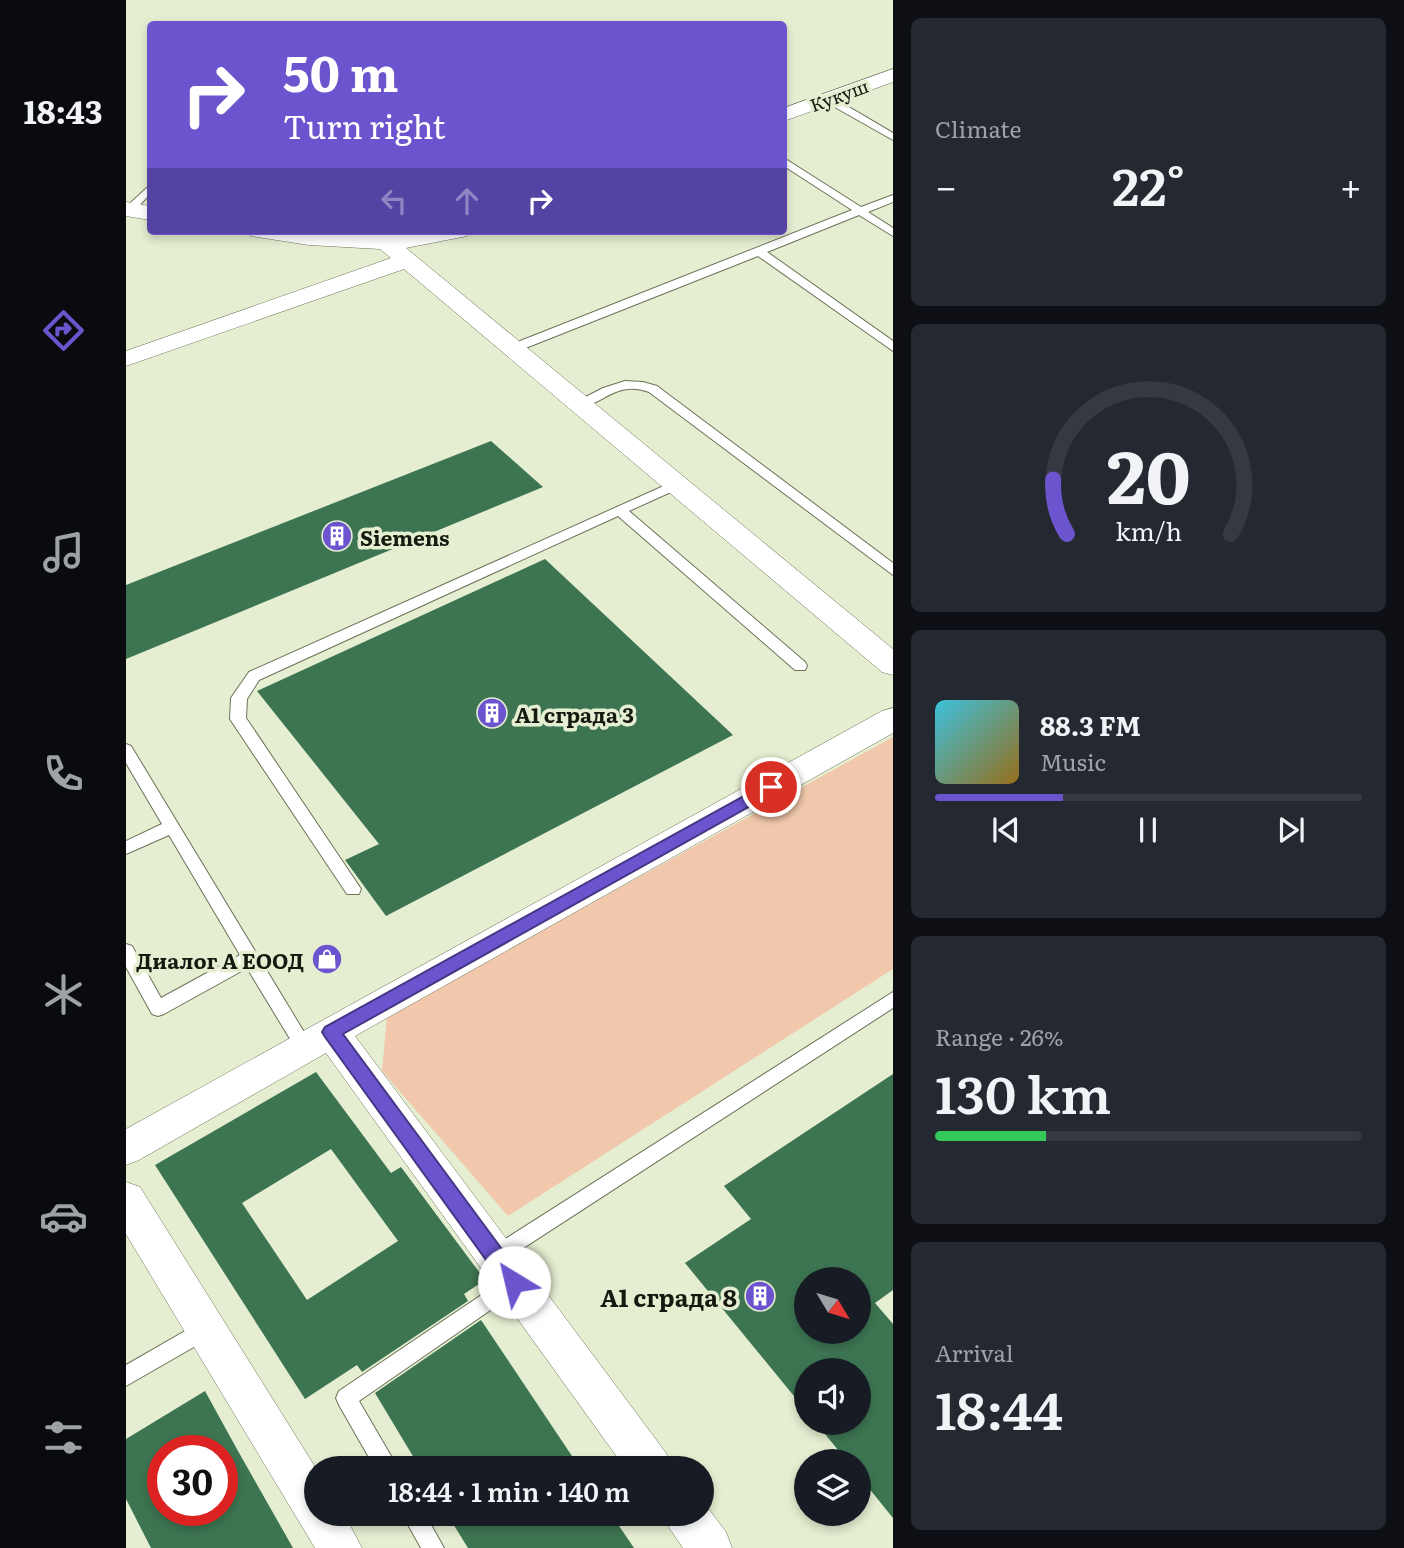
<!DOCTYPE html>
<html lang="en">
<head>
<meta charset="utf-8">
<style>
	:root { --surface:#171b24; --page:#242831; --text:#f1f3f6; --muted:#9ea1a6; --line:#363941; --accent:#6b54ce }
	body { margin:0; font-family:Literata,serif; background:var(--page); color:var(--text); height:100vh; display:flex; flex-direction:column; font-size:26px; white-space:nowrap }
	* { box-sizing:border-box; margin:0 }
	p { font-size:23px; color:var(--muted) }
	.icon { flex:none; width:38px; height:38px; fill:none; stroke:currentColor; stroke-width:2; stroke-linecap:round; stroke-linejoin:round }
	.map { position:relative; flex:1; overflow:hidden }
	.details { display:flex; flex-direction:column; gap:18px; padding:18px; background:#0d0f14; width:511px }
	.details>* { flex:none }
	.hud { position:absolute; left:21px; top:21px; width:640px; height:214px; border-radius:7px; box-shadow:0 4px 10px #0003; background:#6b54ce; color:#fff; overflow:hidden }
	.needle { width:46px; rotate:128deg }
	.tools { position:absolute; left:668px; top:1267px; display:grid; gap:14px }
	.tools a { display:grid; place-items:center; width:77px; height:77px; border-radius:50%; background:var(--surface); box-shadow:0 4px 10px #0003; font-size:35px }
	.speed { position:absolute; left:21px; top:1435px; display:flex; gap:14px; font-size:35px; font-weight:700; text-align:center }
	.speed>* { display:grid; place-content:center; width:91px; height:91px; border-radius:50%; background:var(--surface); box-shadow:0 4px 10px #0003; line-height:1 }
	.speed .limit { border:10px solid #d22; background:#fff; color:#111 }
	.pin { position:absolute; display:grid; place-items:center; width:60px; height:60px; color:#fff; margin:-30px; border:4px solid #fff; border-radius:50%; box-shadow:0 2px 7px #0007 }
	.me { position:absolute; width:77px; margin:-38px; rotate:324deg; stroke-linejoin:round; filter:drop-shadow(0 0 5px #0008) }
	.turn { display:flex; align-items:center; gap:24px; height:147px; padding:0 21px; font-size:32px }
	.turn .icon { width:91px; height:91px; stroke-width:2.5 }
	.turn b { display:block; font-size:49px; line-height:60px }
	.lanes { display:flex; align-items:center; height:66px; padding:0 21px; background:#0003; justify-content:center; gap:35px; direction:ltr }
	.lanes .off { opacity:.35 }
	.big { font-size:52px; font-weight:600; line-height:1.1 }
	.details .tile { flex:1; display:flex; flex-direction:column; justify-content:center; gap:10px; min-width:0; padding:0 24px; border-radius:10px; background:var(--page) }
	.details .dial { align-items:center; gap:0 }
	.dial svg { height:182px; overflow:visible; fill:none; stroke:var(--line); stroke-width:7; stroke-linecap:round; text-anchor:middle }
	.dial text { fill:var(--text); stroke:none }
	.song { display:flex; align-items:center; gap:21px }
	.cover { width:84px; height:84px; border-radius:10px; background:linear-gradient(135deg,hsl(190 70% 55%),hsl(40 70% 35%)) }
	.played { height:7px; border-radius:4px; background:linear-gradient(90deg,var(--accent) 30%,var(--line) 30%) }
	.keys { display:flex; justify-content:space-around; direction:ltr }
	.heat { display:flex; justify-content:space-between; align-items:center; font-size:38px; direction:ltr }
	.charge { height:10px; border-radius:5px; background:linear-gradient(90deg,#34c759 26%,var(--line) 0) }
	.trip { position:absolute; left:178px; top:1456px; width:410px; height:70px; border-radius:35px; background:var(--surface); box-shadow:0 4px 10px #0003; font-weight:600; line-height:70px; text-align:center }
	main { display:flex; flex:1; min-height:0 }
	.dock { display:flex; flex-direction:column; width:126px; justify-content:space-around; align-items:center; background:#090b0e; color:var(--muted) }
	.dock .icon { width:49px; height:49px }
	.dock .current { color:var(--accent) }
	.dock b { font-size:32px; color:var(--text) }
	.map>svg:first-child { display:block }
	.green { fill:#f1c8ac }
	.building { fill:#3d7552; fill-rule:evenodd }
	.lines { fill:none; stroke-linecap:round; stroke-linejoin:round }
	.service-casing { stroke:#6b7359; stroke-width:2 }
	.minor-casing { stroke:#6b7359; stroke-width:1 }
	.service { fill:#fff; fill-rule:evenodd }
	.minor { fill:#fff; fill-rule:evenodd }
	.route { fill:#6b54ce; stroke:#463786; stroke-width:2 }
	.labels { text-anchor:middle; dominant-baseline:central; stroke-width:7; stroke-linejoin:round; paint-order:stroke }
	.far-street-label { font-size:18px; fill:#16190f; stroke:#e5eed1 }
	.poi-label { font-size:21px; font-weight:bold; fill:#16190f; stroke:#e5eed1; text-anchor:start }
	.near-poi-label { font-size:24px; font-weight:bold; fill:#16190f; stroke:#e5eed1; text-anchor:end }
</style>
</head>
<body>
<main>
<nav class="dock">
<b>18:43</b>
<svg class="icon current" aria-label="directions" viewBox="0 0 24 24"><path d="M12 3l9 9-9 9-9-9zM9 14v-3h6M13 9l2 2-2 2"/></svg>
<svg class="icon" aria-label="music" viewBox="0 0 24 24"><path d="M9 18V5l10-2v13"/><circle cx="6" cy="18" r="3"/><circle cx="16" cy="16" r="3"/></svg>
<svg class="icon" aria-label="phone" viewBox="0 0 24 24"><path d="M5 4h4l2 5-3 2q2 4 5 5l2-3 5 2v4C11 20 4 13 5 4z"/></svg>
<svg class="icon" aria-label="climate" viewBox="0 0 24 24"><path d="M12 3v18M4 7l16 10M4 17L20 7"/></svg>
<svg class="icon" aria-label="car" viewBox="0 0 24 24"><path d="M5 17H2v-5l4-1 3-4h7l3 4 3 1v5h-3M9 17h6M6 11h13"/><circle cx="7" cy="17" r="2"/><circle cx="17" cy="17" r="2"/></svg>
<svg class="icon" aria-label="filters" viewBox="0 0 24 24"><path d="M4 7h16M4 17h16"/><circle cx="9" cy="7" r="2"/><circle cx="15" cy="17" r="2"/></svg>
</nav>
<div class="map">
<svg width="767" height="1548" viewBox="0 0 767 1548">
	<rect width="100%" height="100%" fill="#e5eed1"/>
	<!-- green -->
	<path class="green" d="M767 737V969L382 1216 256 1071 261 1016Z"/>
	<!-- building -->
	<path class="building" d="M365 441 417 487 0 659V585Z
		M419 559 607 735 260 916 219 860 253 844 131 691Z
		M190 1072 265 1173 275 1167 359 1280 338 1294 342 1301 236 1372 231 1365 179 1399 29 1165ZM205 1149 272 1241 181 1300 116 1203Z
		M767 1074V1290L749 1303 767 1324V1518L733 1476V1461H721L690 1423H733V1370H681V1412L559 1263 625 1219 598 1186ZM681 1279H733V1332H681Z
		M355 1320 454 1468H294L249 1393Z
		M79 1391 112 1451 167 1548H25L0 1499V1439ZM37 1451H96V1510H37Z
		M321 1514H485L508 1548H342Z"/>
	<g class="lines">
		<!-- service casing -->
		<g class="service-casing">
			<path id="service" d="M698 97H706L767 133V140L698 101Z
				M658 158 735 207 767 195V202L742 212 767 228V236L733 215 641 252 767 341V351L632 256 392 351H384V345L726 210 658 166Z
				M24 185V194L7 212 0 213V207Z
				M499 381 517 382 531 386 767 563V575L523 392C488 379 475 409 450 406L448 403 477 388Z
				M551 480 556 481V487L503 511 679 662 681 666 679 670H669L492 516 133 680 121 699 120 718 235 889 233 894H221L104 719 105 698 123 672Z
				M0 744 5 746 184 1042 187 1047 184 1052 178 1055 172 1052 121 968 38 1014 32 1016 26 1014 0 967V944L6 946 35 998 114 955 43 835 0 854V841L36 824 0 763Z
				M767 992V1008L376 1262 369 1265 362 1262 359 1256 362 1250Z
				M388 1273 395 1275 398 1282 395 1289 233 1401 272 1468H249L213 1405 210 1398 213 1391Z
				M80 1319 87 1322 90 1329 87 1336 0 1386V1365Z
				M276 1514H299L318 1548H295Z"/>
		</g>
		<!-- minor casing -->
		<g class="minor-casing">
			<path id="minor" d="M767 69V82L658 121V108Z
				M0 202 24 206V220L0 216Z
				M122 231H180L233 235 344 231 341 236 280 248 767 649V675L756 672 278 269 0 366V351L265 258 254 249 183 245 125 236Z
				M767 708V733L229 1036 540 1453 546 1468H499L200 1053 13 1160 0 1165V1129L756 711Z
				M0 1182 14 1187 191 1470V1514H218L236 1548H189L0 1234Z
				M576 1500 600 1532 606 1548H557L544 1529 537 1514H576Z"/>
		</g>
		<!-- service -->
		<use href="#service" class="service"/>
		<!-- minor -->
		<use href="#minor" class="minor"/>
	</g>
	<!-- route -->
	<path class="route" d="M645 781 651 782 653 787 651 791 217 1034 395 1275 398 1282 395 1289 388 1292 381 1289 199 1037 196 1032 199 1027Z"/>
	<!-- icons -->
	<defs>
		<g id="building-disc" transform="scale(1.575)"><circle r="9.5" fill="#6b54ce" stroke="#e5eed1"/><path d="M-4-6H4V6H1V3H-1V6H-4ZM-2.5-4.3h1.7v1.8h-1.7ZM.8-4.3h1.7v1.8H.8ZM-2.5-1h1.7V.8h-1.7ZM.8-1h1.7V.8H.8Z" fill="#fff"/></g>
		<g id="shop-disc" transform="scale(1.575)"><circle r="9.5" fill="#6b54ce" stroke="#e5eed1"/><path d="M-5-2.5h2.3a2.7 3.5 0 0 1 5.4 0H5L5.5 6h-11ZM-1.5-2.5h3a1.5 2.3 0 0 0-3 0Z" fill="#fff"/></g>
	</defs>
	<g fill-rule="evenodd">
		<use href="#building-disc" x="211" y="536"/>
		<use href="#building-disc" x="366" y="713"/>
		<use href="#shop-disc" x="201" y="959"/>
		<use href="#building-disc" x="634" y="1296"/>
	</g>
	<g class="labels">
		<!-- far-street labels -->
		<g class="far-street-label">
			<text transform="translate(713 95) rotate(-20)">Кукуш</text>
		</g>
		<!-- poi labels -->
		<g class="poi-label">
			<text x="234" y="536">Siemens</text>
			<text x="389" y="713">А1 сграда 3</text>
			<text x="178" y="959" text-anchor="end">Диалог А ЕООД</text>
		</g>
		<!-- near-poi labels -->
		<g class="near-poi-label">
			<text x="611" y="1296">А1 сграда 8</text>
		</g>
	</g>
</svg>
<div class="tools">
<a><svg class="needle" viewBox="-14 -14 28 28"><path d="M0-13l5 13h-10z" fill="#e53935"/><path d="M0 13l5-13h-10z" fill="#9ea1a6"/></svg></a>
<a><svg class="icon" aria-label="sound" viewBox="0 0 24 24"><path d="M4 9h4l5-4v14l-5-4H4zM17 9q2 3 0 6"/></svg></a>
<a><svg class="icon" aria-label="layers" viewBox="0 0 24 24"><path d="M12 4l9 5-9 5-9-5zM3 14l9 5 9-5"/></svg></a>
</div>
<div class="speed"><div class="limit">30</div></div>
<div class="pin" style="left:645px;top:787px;background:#d93025"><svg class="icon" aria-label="arrive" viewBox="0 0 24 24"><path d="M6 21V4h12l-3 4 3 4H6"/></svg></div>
<svg class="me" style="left:388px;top:1282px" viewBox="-20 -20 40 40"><circle r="19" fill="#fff"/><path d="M0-13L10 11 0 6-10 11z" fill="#6b54ce"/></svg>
<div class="trip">18:44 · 1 min · 140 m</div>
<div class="hud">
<div class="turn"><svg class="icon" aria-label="right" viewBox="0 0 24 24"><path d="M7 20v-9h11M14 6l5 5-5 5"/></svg><div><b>50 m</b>Turn right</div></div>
<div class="lanes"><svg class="icon off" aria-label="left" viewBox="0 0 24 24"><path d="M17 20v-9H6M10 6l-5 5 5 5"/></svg><svg class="icon off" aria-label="ahead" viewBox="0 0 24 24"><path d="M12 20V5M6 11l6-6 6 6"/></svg><svg class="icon" aria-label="right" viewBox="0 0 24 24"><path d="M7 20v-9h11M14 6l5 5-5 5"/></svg></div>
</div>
</div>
<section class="details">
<div class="tile"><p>Climate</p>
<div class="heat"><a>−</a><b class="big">22°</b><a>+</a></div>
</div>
<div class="tile dial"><svg viewBox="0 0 100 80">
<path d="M14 69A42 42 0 1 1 86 69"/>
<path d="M14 69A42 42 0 0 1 8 45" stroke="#6b54ce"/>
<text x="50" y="56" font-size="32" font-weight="700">20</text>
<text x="50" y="72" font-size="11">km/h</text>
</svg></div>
<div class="tile">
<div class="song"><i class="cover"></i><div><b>88.3 FM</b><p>Music</p></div></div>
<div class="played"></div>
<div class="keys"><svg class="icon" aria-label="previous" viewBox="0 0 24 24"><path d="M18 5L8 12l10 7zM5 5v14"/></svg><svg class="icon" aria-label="pause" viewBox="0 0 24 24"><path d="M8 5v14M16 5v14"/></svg><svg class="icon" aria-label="next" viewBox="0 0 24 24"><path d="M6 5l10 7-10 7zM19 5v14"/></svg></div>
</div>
<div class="tile"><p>Range · 26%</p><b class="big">130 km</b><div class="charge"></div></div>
<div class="tile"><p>Arrival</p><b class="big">18:44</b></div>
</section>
</main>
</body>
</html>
